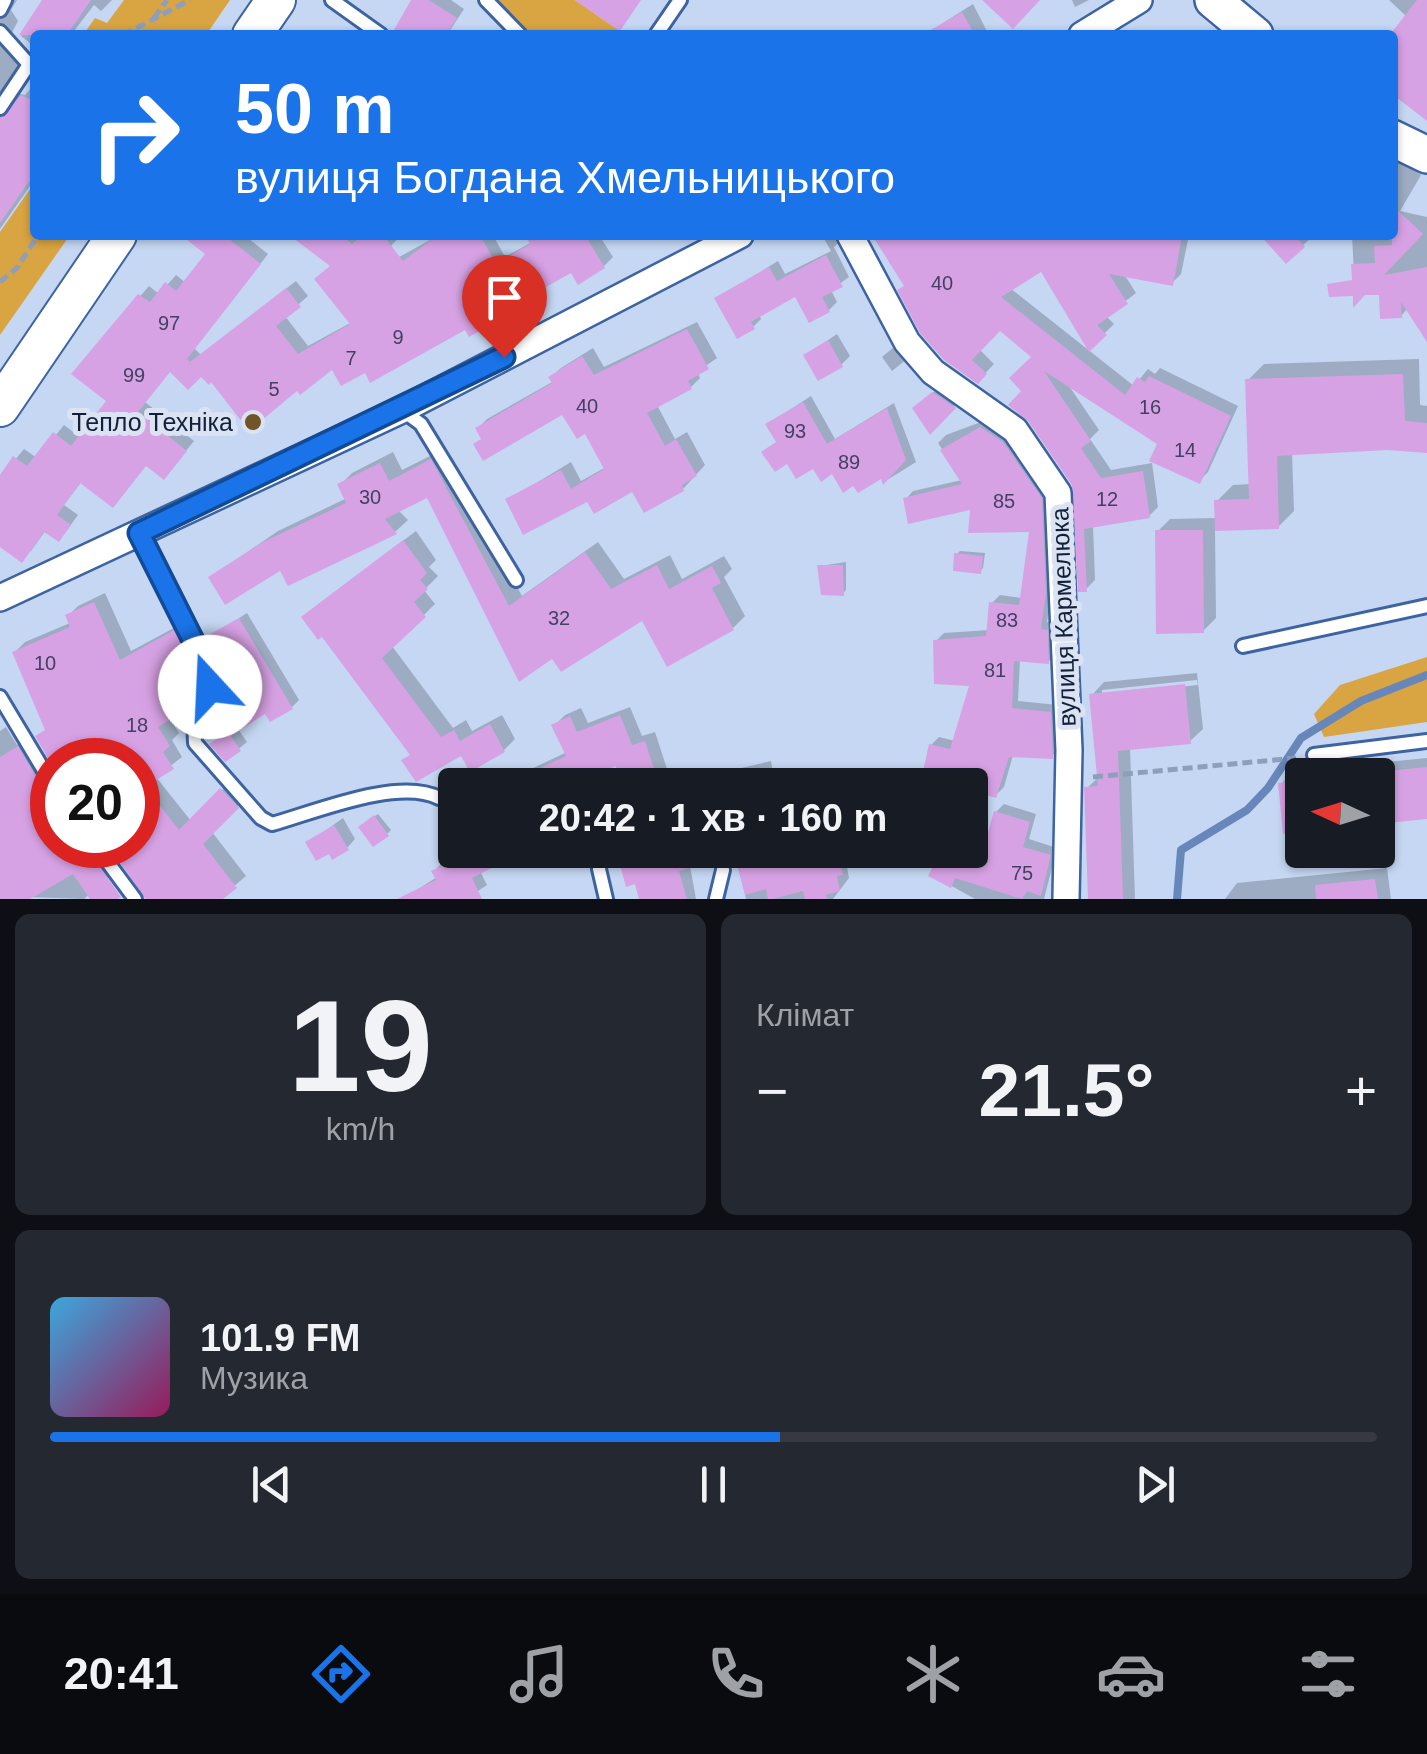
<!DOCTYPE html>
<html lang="uk">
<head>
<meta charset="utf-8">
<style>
	:root { --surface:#171b24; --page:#242831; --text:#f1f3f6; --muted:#9ea1a6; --line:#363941; --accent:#1a73e8 }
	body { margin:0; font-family:Helvetica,sans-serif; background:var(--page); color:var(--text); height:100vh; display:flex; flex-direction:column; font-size:38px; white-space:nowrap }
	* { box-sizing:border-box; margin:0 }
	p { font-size:32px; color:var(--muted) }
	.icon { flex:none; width:55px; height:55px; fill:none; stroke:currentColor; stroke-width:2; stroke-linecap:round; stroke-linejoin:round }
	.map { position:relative; height:899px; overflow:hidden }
	.panel { display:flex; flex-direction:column; gap:15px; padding:15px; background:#0d0f14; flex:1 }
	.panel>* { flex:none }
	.hud { position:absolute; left:30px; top:30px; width:1368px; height:210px; border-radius:10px; box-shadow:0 2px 8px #0004; background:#1a73e8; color:#fff; overflow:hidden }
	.needle { width:65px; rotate:274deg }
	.fabs { position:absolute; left:1285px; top:758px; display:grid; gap:20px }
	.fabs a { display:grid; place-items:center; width:110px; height:110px; border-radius:10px; background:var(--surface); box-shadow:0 2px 8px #0004; font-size:50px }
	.speed { position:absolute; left:30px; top:738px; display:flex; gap:20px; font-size:50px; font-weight:700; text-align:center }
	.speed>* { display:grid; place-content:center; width:130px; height:130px; border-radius:50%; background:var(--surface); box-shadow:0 2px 8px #0004; line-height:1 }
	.speed .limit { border:15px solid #d22; background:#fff; color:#111 }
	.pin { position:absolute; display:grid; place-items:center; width:85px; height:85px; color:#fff; margin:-102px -42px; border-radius:50% 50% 50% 0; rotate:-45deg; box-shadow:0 0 10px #0007 }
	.pin .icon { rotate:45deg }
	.me { position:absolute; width:110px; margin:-55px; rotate:340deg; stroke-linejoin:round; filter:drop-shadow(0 0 8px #0008) }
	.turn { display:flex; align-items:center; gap:35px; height:210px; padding:0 40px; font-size:45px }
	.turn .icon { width:130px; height:130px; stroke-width:2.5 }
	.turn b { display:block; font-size:70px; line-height:85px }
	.big { font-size:75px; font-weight:800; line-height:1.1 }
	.panel .widget { flex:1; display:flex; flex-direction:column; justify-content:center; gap:15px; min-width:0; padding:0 35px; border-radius:15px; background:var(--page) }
	.panel .dial { align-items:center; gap:0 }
	.dial b { font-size:130px; line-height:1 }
	.song { display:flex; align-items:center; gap:30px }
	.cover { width:120px; height:120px; border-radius:15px; background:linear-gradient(135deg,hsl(200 70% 55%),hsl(330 70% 35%)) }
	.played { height:10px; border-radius:5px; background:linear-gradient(90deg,var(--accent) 55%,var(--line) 55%) }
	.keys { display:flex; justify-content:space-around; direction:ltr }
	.heat { display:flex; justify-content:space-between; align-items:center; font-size:55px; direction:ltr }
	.panel .tiles { flex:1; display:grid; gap:15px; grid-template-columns:1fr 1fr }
	.widget:last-child { grid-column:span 2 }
	.trip { position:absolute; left:438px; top:768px; width:550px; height:100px; border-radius:10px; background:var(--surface); box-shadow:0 2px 8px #0004; font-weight:800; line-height:100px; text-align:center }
	.tab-bar { display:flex; height:160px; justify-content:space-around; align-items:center; background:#090b0e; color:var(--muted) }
	.tab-bar .icon { width:70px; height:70px }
	.tab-bar .active { color:var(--accent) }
	.tab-bar b { font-size:45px; color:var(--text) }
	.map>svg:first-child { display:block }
	.green { fill:#d9a442 }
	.shadow { fill:#0003; fill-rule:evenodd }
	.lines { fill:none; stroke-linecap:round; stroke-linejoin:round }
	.stream { stroke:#6787bb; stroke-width:8 }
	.building { fill:#d7a2e4 }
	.lane-casing { stroke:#3d63a1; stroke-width:18 }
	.street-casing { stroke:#3d63a1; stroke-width:30 }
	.secondary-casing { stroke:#3d63a1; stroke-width:40 }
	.primary-casing { stroke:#3d63a1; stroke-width:42 }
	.path { stroke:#8d9fba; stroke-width:5; stroke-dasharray:10 5; stroke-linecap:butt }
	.lane { stroke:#fff; stroke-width:12 }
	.street { stroke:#fff; stroke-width:25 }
	.secondary { stroke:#fff; stroke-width:35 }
	.primary { stroke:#fff; stroke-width:38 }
	.route-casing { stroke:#114b97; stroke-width:25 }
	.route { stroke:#1a73e8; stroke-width:18 }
	.poi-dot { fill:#6f5527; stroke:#dbe3f2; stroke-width:4 }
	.labels { text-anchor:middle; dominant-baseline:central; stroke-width:10; stroke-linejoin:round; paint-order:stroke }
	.number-label { font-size:20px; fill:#424165 }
	.poi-label { font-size:25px; fill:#11213b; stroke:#dbe3f2; text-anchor:end }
	.street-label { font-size:25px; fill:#11213b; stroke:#dbe3f2 }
</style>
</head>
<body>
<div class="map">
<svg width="1427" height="899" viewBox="0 0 1427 899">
	<rect width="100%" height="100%" fill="#c5d7f3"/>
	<!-- green -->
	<path class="green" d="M124 0H230L206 35H83L95 18 107 23Z
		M496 0H575L620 31 616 35H532Z
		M35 182V235H70L0 335V232Z
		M1427 657V722L1324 737 1314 714 1340 685Z"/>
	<!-- shadow -->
	<path class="shadow" d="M0 0H17L11 10 18 21 5 46 18 53 14 61 22 64 12 92 25 95 35 84V179L0 229Z
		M45 0H112L101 11 94 5 71 35H35V47L21 36Z
		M414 0H451L464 9 447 35H392Z
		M1072 0H1089L1075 7Z
		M1389 0H1427V118L1407 17Z
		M973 4 989 35H924Z
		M1392 158 1421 175 1400 211 1427 217V337L1408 308 1401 316 1381 292 1355 293 1352 235H1392Z
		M206 235H244L268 254 194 348 201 355 296 281 308 296 285 316 308 346 352 322 333 265 295 235H401L363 277 439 235H493L505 257 532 242 528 235H599L613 257 604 266 572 270 490 322 466 326 366 370 333 366 212 378 171 370 145 402 194 441 172 468 147 464 82 481 64 505 78 515 67 530H46L31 551 0 544V478L24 449 37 458 64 425 81 438 110 401 74 373 149 286 159 294 176 275 186 283 209 253Z
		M822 235 846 236 834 247 849 277 831 290 837 302 829 310 796 293 759 314 761 319 753 327 718 298 778 261 785 274 831 251Z
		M875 235H1189L1181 274 1172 283 1124 274 1136 293 1106 316 1114 324 1090 348 1042 269 1010 288 1134 386 1148 369 1155 374 1160 368 1238 406 1208 472 1199 481 1160 443 1067 383 1099 430 1090 439 1111 470 1152 463 1158 507 1149 516 1093 525 1095 580 1086 589 1074 484 1025 391 1034 356 1000 328 979 349 994 364 978 381Z
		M1263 235H1314L1286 261Z
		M697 322 717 358 697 372 700 378 691 387 657 405 675 439 687 432 705 465 683 489H633L588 498 508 500 571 462 581 481 606 467 586 431 563 412 483 438 478 428 487 419 554 381 551 377 561 368 593 348 604 367Z
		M837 334 850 356 841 365 806 355Z
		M901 341 912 355 892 371 882 357Z
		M1419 359 1420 405 1427 406V451L1387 447 1292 453 1294 511 1278 527 1215 529 1216 618 1203 631 1158 531 1170 519 1217 518V501L1233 485 1251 484 1248 380 1264 364Z
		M942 385 962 398 930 431 924 400Z
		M811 396 835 439 894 403 916 462 884 482 882 475 854 483 814 465 778 441 768 424Z
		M989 419 1049 490 1053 584 1047 622 1054 623 1056 654 1048 662 1020 659 1018 701 1058 705 1059 748 1052 756 1013 755 1004 787 996 795 970 785H930L931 745 939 737 955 741 972 684 936 641 944 633 989 630 992 603 1000 595 1022 598 1032 530 972 507 906 499 913 491 962 480 938 443 946 435Z
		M444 449 522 596 598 542 624 579 670 555 682 579 724 556 732 569 724 577 745 616 733 628 643 617 552 656 520 678 428 495 398 510 408 520 396 531 289 583 282 568 211 577 278 531 347 498 340 485 352 473 393 452 402 470Z
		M416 531 436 560 429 567 438 576 424 590 435 604 392 646 453 728 466 720 472 731 502 715 515 739 504 750 404 760 412 753 316 606Z
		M960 551 985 553 983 568 980 571 957 554Z
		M846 562V590L843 593 820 566Z
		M105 593 131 651 187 621 207 677 198 698 169 718 179 733 172 740 182 757 156 777 191 821 232 780 248 796 212 832 246 876 219 899H149L110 845H138V760H61L15 652 25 642 70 623 68 616 78 606Z
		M247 613 299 700 292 707 266 711 238 729 247 742 226 759 220 737V669L206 639Z
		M1197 673 1203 729 1190 741 1130 747 1135 899H1090L1087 788 1100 776 1092 695 1104 682ZM1197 680 1198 685 1102 695V690Z
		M630 707 642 736 655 732 672 784 771 761 773 773 794 770 797 785H634L626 760 578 778 581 785H521L519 780 529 770 567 752 554 726 565 715 581 708 588 723Z
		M6 727 17 745 29 738 52 777V845H101L118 869 84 899 0 896V731Z
		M1427 758V816L1378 822V775H1302V830L1286 832 1281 784 1294 771Z
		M1004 804 1036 814 1029 839 1057 848 1044 899H975L932 875 943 852 935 850H970V829L990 835 996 812Z
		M378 814 391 830 387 834 364 824Z
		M343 818 355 839 347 848 308 843Z
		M469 850H521L480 871 487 885 466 899H415L412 893 437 877 434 871 442 863Z
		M626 850H849L852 862 847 867 849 878 833 899H746L736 853 690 866 696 899H642L637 881 622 861Z
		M1387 868 1391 899H1225L1237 883Z"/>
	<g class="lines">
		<!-- stream -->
		<path class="stream" d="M1177 899 1181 850 1247 810 1268 788 1301 738 1361 701 1427 675"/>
	</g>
	<!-- building -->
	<path class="building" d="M42 0H91L67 35H19Z
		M411 0H429L457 18 446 35H391Z
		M575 0H641L620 31Z
		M982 0H1040L1013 29Z
		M1417 0H1427V121L1392 94V32Z
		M962 12 975 35H922Z
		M21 95 35 102V173L0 223V118Z
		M1392 205 1423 234 1384 275 1427 267V342L1401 302 1402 318 1380 319 1379 295H1365L1353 308V296L1329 297 1327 284 1352 280 1351 264 1375 263 1374 246 1392 245Z
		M181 235H224L261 264 187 359 190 362 286 288 301 307 276 326 298 354 350 324 314 279 330 266 289 235H341L352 244 363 235H383L403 261 438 235H480L496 264 530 244 525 235H585L605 268 578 285 571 273 489 319 492 324 469 337 465 330 370 383 365 373 341 386 332 370 300 395 297 391 249 431 211 382 209 385 201 377 188 390 170 372 138 412 187 451 164 480 146 466 113 508 80 483 57 515 71 525 59 542 44 532 22 563 0 547V475L13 456 27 466 53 432 71 446 106 401 71 374 138 294 150 302 165 282 176 291 205 254Z
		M872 235H1182L1173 286 1109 274 1128 304 1097 325 1107 335 1089 352 1041 272 1001 297 1125 395 1137 377 1145 382 1149 376 1231 416 1200 484 1149 461 1157 444 1044 371 1091 441 1081 448 1101 478 1143 471 1150 518 1084 529 1087 592H1078L1072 485 1028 421 1008 405 1021 391 1009 378 1031 357 1000 331 972 360 987 374 978 384 944 360 920 333 897 290 904 286Z
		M1260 235H1294L1305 247 1286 264Z
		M826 255 843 287 822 297 830 312 809 323 795 297 751 322 755 329 737 339 714 298 769 267 777 281Z
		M687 329 709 369 688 381 692 389 647 413 665 446 676 439 697 476 682 485 684 491 644 513 632 492 594 514 587 502 523 535 505 499 561 470 571 489 604 469 585 434 577 439 562 415 483 461 473 444 481 439 475 428 552 383 548 377 582 356 594 375Z
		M828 340 843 367 818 381 803 355Z
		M1403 374 1405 421 1427 423V453L1387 450 1277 456 1279 529 1215 531 1214 500 1249 499 1245 379Z
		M932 392 956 408 930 435 912 408Z
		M803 402 827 444 887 408 906 460 883 485 881 479 858 493 853 486 843 493 832 474 821 482 813 469 796 479 787 464 775 472 761 452 776 442 765 424Z
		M980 427 1003 442 1042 498 1046 593 1041 629 1048 630 1049 664 1014 661 1012 708 1051 712 1053 759 1009 757 996 798 970 790V785H920L929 744 950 749 969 686 934 684 933 640 986 636 989 602 1019 605 1029 532 968 533 970 510 908 524 903 498 962 484 940 450Z
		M431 459 509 606 585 552 611 589 657 565 669 589 712 566 721 583 712 588 734 630 667 667 642 621 561 672 552 659 519 682 427 498 385 519 397 534 288 586 280 571 225 605 208 577 263 542 346 503 337 484 380 463 389 481Z
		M1155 530H1203L1204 633 1156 634Z
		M403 540 427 573 420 580 428 589 414 602 426 617 382 658 441 737 454 730 460 741 490 724 505 752 470 772 461 756 416 782 401 760 410 755 322 637 318 640 301 617Z
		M954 553 983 556 981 574 953 571Z
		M817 565H843L844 596 821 595Z
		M94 602 120 660 176 629 198 673 197 694 190 708 158 727 170 746 163 752 174 769 145 787 179 830 220 788 239 808 203 844 237 888 223 899H145L115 855 128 845H138V760H52V765L35 736 45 730 12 652 70 627 65 615Z
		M239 618 293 709 270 722 265 714 231 736 241 751 225 762 209 744 218 738 206 721 216 700 218 677 203 638Z
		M1185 684 1191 744 1118 751 1123 899H1088L1084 787 1098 786 1089 694Z
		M620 715 632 745 645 741 659 785H618L616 766 565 785H505L566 756 551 725 570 716 577 732Z
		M18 746 43 789 52 794V845H85L121 897 117 899H90L73 874 30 899H0V757Z
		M1427 767V819L1378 824V772Z
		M1302 781V832L1283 834 1278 783Z
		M994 811 1030 822 1023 847 1051 855 1041 896 1027 891 1022 899 955 878 951 888 928 876 937 858 953 866 958 850H970V839L985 843Z
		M374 815 389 836 373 847 358 827Z
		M334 825 349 850 332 860 329 854 316 861 305 842Z
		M474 850H527L472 878 482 899H397L436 880 431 871Z
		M623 850H730L731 857 679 871 687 899H639L635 884 626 887 619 861 626 859Z
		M733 850H837L843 875 837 876 840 891 826 895 827 899H805L803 891 773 899H768L766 889 745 895Z
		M1375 879 1378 899H1316L1315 885Z"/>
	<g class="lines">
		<!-- lane casing -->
		<g class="lane-casing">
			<path id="lane" d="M332 0 381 35
				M486 0 520 35
				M0 10 5 0
				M0 32 35 71
				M656 35 680 0
				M0 108 28 66
				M402 410 421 424 516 580
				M139 533 208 670C210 691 207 704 194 720L195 743 261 818 272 824C315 812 399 777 439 798
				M1243 646 1427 606
				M0 697 52 784
				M1314 755 1427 741
				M95 845 135 899
				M602 850 599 869 606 899
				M716 899 723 870"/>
		</g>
		<!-- street casing -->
		<g class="street-casing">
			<path id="street" d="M1082 35 1139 0
				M850 235 907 342 933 372 1015 430 1058 493 1069 750 1066 899
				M0 598 402 410 740 235"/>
		</g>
		<!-- secondary casing -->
		<g class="secondary-casing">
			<path id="secondary" d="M1213 0 1255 35
				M1392 138 1427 155"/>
		</g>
		<!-- primary casing -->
		<g class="primary-casing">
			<path id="primary" d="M252 35 276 0
				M0 407 117 235"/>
		</g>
		<!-- path -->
		<path class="path" d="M154 18 167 0
			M123 35 190 0
			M0 282 17 268 38 235
			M1093 777 1296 758"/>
		<!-- lane -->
		<use href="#lane" class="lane"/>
		<!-- street -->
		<use href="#street" class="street"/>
		<!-- secondary -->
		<use href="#secondary" class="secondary"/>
		<!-- primary -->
		<use href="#primary" class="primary"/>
	</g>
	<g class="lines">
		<!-- route casing -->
		<g class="route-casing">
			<path id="route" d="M210 687 208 670 139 533 504 357"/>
		</g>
		<!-- route -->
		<use href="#route" class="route"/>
	</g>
	<!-- markers -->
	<circle class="poi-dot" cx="253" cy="422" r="10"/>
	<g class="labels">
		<!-- number labels -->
		<g class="number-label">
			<text x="942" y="283">40</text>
			<text x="169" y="323">97</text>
			<text x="398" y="337">9</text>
			<text x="351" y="358">7</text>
			<text x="134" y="375">99</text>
			<text x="274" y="389">5</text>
			<text x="587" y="406">40</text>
			<text x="1150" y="407">16</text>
			<text x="795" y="431">93</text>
			<text x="1185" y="450">14</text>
			<text x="849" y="462">89</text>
			<text x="370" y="497">30</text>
			<text x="1107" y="499">12</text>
			<text x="1004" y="501">85</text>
			<text x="559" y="618">32</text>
			<text x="1007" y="620">83</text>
			<text x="45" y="663">10</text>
			<text x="995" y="670">81</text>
			<text x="137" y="725">18</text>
			<text x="1022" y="873">75</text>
		</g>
		<!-- poi labels -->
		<g class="poi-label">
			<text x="233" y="422">Тепло Техніка</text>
		</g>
		<!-- street labels -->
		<g class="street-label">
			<text transform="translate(1063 617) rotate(-92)">вулиця Кармелюка</text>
		</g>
	</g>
</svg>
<div class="fabs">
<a><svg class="needle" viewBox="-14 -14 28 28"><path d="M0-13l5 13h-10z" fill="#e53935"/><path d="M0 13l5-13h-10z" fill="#9ea1a6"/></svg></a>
</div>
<div class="speed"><div class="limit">20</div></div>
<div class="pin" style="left:504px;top:357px;background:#d93025"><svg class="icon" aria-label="arrive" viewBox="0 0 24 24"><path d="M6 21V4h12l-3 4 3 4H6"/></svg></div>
<svg class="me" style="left:210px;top:687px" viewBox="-20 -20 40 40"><circle r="19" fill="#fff"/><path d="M0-13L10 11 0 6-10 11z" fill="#1a73e8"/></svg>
<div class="trip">20:42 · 1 хв · 160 m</div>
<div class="hud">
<div class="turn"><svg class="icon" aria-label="right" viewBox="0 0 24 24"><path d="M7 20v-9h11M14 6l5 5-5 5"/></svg><div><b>50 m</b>вулиця Богдана Хмельницького</div></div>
</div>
</div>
<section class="panel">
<div class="tiles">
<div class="widget dial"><b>19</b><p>km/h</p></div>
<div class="widget"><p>Клімат</p>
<div class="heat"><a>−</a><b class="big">21.5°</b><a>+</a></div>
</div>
<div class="widget">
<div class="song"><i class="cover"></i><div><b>101.9 FM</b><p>Музика</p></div></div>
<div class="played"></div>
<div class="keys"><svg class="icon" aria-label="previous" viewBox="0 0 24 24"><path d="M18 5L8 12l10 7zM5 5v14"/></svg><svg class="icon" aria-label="pause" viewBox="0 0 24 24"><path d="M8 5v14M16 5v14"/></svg><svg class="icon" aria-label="next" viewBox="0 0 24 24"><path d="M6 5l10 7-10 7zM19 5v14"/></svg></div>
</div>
</div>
</section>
<nav class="tab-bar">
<b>20:41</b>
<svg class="icon active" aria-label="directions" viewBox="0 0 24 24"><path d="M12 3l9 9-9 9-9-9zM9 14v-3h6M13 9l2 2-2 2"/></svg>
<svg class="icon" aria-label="music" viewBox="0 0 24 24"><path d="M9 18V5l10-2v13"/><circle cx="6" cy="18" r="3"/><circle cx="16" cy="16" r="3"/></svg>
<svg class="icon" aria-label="phone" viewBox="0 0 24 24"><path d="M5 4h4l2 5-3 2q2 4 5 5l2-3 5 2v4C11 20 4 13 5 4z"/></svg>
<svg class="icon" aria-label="climate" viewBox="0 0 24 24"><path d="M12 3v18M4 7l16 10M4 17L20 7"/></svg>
<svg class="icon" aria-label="car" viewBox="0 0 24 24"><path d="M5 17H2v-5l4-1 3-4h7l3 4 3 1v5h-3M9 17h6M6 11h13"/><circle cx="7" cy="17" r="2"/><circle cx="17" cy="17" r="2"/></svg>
<svg class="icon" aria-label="filters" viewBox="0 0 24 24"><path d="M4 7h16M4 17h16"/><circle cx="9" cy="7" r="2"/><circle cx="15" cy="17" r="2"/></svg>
</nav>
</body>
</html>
